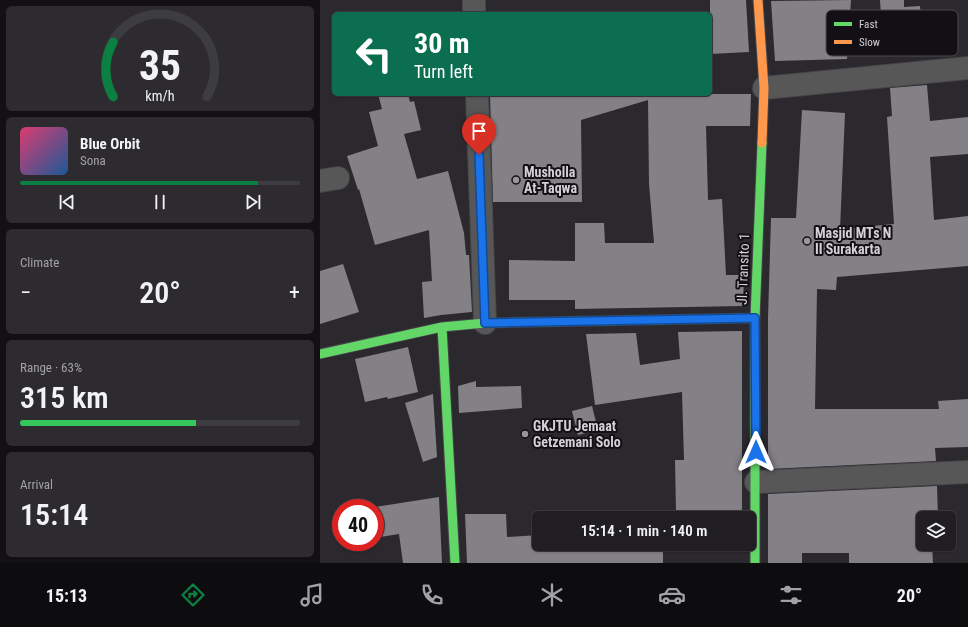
<!DOCTYPE html>
<html lang="en">
<head>
<meta charset="utf-8">
<style>
	:root { --surface:#201e22; --page:#2d2b2f; --text:#f1f3f6; --muted:#a2a2a5; --line:#3d3c40; --accent:#0b8043 }
	body { margin:0; font-family:"Roboto Condensed",sans-serif; background:var(--page); color:var(--text); height:100vh; display:flex; flex-direction:column; font-size:15px; white-space:nowrap }
	* { box-sizing:border-box; margin:0 }
	p { font-size:13px; color:var(--muted) }
	.icon { flex:none; width:22px; height:22px; fill:none; stroke:currentColor; stroke-width:2; stroke-linecap:round; stroke-linejoin:round }
	.map { position:relative; flex:1; overflow:hidden }
	.sheet { display:flex; flex-direction:column; gap:6px; padding:6px; background:#121013; width:320px }
	.sheet>* { flex:none }
	.banner { position:absolute; left:12px; top:12px; width:380px; height:84px; border-radius:6px; box-shadow:0 1px 3px #0004,0 0 0 1px var(--line); background:#0b6e4f; color:#fff; overflow:hidden }
	.fabs { position:absolute; left:596px; top:511px; display:grid; gap:8px }
	.fabs a { display:grid; place-items:center; width:40px; height:40px; border-radius:6px; background:var(--surface); box-shadow:0 1px 3px #0004,0 0 0 1px var(--line); font-size:20px }
	.speed { position:absolute; left:12px; top:499px; display:flex; gap:8px; font-size:20px; font-weight:700; text-align:center }
	.speed>* { display:grid; place-content:center; width:52px; height:52px; border-radius:50%; background:var(--surface); box-shadow:0 1px 3px #0004,0 0 0 1px var(--line); line-height:1 }
	.speed .limit { border:6px solid #d22; background:#fff; color:#111 }
	.pin { position:absolute; display:grid; place-items:center; width:34px; height:34px; color:#fff; margin:-41px -17px; border-radius:50% 50% 50% 0; rotate:-45deg; box-shadow:0 0 4px #0007 }
	.pin .icon { rotate:45deg }
	.me { position:absolute; width:44px; margin:-22px; rotate:0deg; stroke-linejoin:round; filter:drop-shadow(0 0 3px #0008) }
	.turn { display:flex; align-items:center; gap:14px; height:84px; padding:0 16px; font-size:18px }
	.turn .icon { width:52px; height:52px; stroke-width:2.5 }
	.turn b { display:block; font-size:28px; line-height:34px }
	.big { font-size:30px; font-weight:600; line-height:1.1 }
	.sheet .card { flex:1; display:flex; flex-direction:column; justify-content:center; gap:6px; min-width:0; padding:0 14px; border-radius:6px; background:var(--page) }
	.sheet .dial { align-items:center; gap:0 }
	.dial svg { height:104px; overflow:visible; fill:none; stroke:var(--line); stroke-width:7; stroke-linecap:round; text-anchor:middle }
	.dial text { fill:var(--text); stroke:none }
	.song { display:flex; align-items:center; gap:12px }
	.cover { width:48px; height:48px; border-radius:6px; background:linear-gradient(135deg,hsl(340 70% 55%),hsl(210 70% 35%)) }
	.played { height:4px; border-radius:2px; background:linear-gradient(90deg,var(--accent) 85%,var(--line) 85%) }
	.keys { display:flex; justify-content:space-around; direction:ltr }
	.heat { display:flex; justify-content:space-between; align-items:center; font-size:22px; direction:ltr }
	.charge { height:6px; border-radius:3px; background:linear-gradient(90deg,#34c759 63%,var(--line) 0) }
	.trip { position:absolute; left:212px; top:511px; width:224px; height:40px; border-radius:6px; background:var(--surface); box-shadow:0 1px 3px #0004,0 0 0 1px var(--line); font-weight:600; line-height:40px; text-align:center }
	.menu { display:flex; height:64px; justify-content:space-around; align-items:center; background:#0d0c0e; color:var(--muted) }
	.menu .icon { width:28px; height:28px }
	.menu .selected { color:var(--accent) }
	.menu b { font-size:18px; color:var(--text) }
	main { display:flex; flex:1; min-height:0 }
	.map>svg:first-child { display:block }
	.building { fill:#848186 }
	.lines { fill:none; stroke-linecap:round; stroke-linejoin:round }
	.street-casing { stroke:#464448; stroke-width:24 }
	.fast-casing { stroke:#464448; stroke-width:11 }
	.slow-casing { stroke:#464448; stroke-width:11 }
	.street { stroke:#585758; stroke-width:22 }
	.fast { stroke:#63d668; stroke-width:9 }
	.slow { stroke:#ff974d; stroke-width:9 }
	.route-casing { stroke:#114b97; stroke-width:10 }
	.route { stroke:#1a73e8; stroke-width:7 }
	.poi-dot { fill:#98959c; stroke:#121014; stroke-width:1.5 }
	.labels { text-anchor:middle; dominant-baseline:central; stroke-width:4; stroke-linejoin:round; paint-order:stroke }
	.poi-label { font-size:14px; font-weight:bold; fill:#d3d0d7; stroke:#121014; text-anchor:start }
	.street-label { font-size:14px; fill:#d3d0d7; stroke:#121014 }
	.key { fill:#121014; stroke:#4c4a4e; stroke-width:1 }
	.key-label { font-size:11px; fill:#d3d0d7 }
</style>
</head>
<body>
<main>
<section class="sheet">
<div class="card dial"><svg viewBox="0 0 100 80">
<path d="M14 69A42 42 0 1 1 86 69"/>
<path d="M14 69A42 42 0 0 1 14 27" stroke="#0b8043"/>
<text x="50" y="56" font-size="32" font-weight="700">35</text>
<text x="50" y="72" font-size="11">km/h</text>
</svg></div>
<div class="card">
<div class="song"><i class="cover"></i><div><b>Blue Orbit</b><p>Sona</p></div></div>
<div class="played"></div>
<div class="keys"><svg class="icon" aria-label="previous" viewBox="0 0 24 24"><path d="M18 5L8 12l10 7zM5 5v14"/></svg><svg class="icon" aria-label="pause" viewBox="0 0 24 24"><path d="M8 5v14M16 5v14"/></svg><svg class="icon" aria-label="next" viewBox="0 0 24 24"><path d="M6 5l10 7-10 7zM19 5v14"/></svg></div>
</div>
<div class="card"><p>Climate</p>
<div class="heat"><a>−</a><b class="big">20°</b><a>+</a></div>
</div>
<div class="card"><p>Range · 63%</p><b class="big">315 km</b><div class="charge"></div></div>
<div class="card"><p>Arrival</p><b class="big">15:14</b></div>
</section>
<div class="map">
<svg width="648" height="563" viewBox="0 0 648 563">
	<rect width="100%" height="100%" fill="#2b282e"/>
	<!-- building -->
	<path class="building" d="M390 0H426L429 52 390 54Z
		M531 0 527 59 455 61 451 1Z
		M560 0H584V7L600 6 602 31 562 33Z
		M607 85 610 121 648 117V154L610 157 614 220 648 216V266L517 277 516 290 497 289 495 409H619L618 401 648 399V447L615 448 616 461 448 469V318L451 218H476L482 110 525 113 520 229 574 224 567 117 572 116 570 88Z
		M58 94H88L90 102 94 101 101 130 84 134 97 179 128 171 144 233 146 255H149L152 312 121 315 104 318 102 282 112 281 109 230 55 245 39 189 38 190 27 156 58 146 49 112 62 109Z
		M170 94H431L430 126H386L388 200 402 199 406 275H424L423 306 255 309V300H189V260L255 261V223H284L285 243H334L329 184 328 100 261 120 262 202H173Z
		M23 264 39 312 0 324V271Z
		M422 331V510L356 512 355 460H364L362 392 275 405 266 334 316 333 320 365 360 359 358 332Z
		M88 347 98 392 68 399 67 397 45 402 35 359Z
		M156 381V387L201 386 202 408 139 413 138 386Z
		M113 394 117 457 103 462 85 403Z
		M272 406 278 430 258 435 252 411Z
		M617 486 618 518H603V544H612L613 563H529V553H482V563H448V494Z
		M119 497 122 563H83L79 534 60 537 55 507Z
		M284 511H342V518H252V512Z
		M145 514H186L187 537 219 535V544H343V563H147Z"/>
	<g class="lines">
		<!-- street casing -->
		<g class="street-casing">
			<path id="street" d="M154 0V14
				M444 88 648 68
				M157 94 165 323
				M0 181 18 178
				M436 482 648 472"/>
		</g>
		<!-- fast casing -->
		<g class="fast-casing">
			<path id="fast" d="M122 327 135 563
				M0 354 122 327 165 323 435 318
				M435 563V318L442 143"/>
		</g>
		<!-- slow casing -->
		<g class="slow-casing">
			<path id="slow" d="M438 0 444 88 442 143"/>
		</g>
		<!-- street -->
		<use href="#street" class="street"/>
		<!-- fast -->
		<use href="#fast" class="fast"/>
		<!-- slow -->
		<use href="#slow" class="slow"/>
	</g>
	<g class="lines">
		<!-- route casing -->
		<g class="route-casing">
			<path id="route" d="M159 155 165 323 435 318 436 452"/>
		</g>
		<!-- route -->
		<use href="#route" class="route"/>
	</g>
	<!-- markers -->
	<g class="poi-dot">
		<circle cx="196" cy="180" r="4"/>
		<circle cx="487" cy="241" r="4"/>
		<circle cx="205" cy="434" r="4"/>
	</g>
	<g class="labels">
		<!-- poi labels -->
		<g class="poi-label">
			<text x="204" y="172">Musholla<tspan x="204" dy="16">At-Taqwa</tspan></text>
			<text x="495" y="233">Masjid MTs N<tspan x="495" dy="16">II Surakarta</tspan></text>
			<text x="213" y="426">GKJTU Jemaat<tspan x="213" dy="16">Getzemani Solo</tspan></text>
		</g>
		<!-- street labels -->
		<g class="street-label">
			<text transform="translate(423 269) rotate(-88)">Jl. Transito 1</text>
		</g>
	</g>
	<!-- legend -->
	<rect x="506" y="10" width="132" height="46" rx="6" class="key"/>
	<rect x="514" y="22" width="18" height="4" fill="#63d668"/>
	<rect x="514" y="40" width="18" height="4" fill="#ff974d"/>
	<g class="key-label">
		<text x="539" y="28">Fast</text>
		<text x="539" y="46">Slow</text>
	</g>
</svg>
<div class="fabs">
<a><svg class="icon" aria-label="layers" viewBox="0 0 24 24"><path d="M12 4l9 5-9 5-9-5zM3 14l9 5 9-5"/></svg></a>
</div>
<div class="speed"><div class="limit">40</div></div>
<div class="pin" style="left:159px;top:155px;background:#d93025"><svg class="icon" aria-label="arrive" viewBox="0 0 24 24"><path d="M6 21V4h12l-3 4 3 4H6"/></svg></div>
<svg class="me" style="left:436px;top:452px" viewBox="-20 -20 40 40"><path d="M0-17L14 15 0 8-14 15z" fill="#1a73e8" stroke="#fff" stroke-width="4"/></svg>
<div class="trip">15:14 · 1 min · 140 m</div>
<div class="banner">
<div class="turn"><svg class="icon" aria-label="left" viewBox="0 0 24 24"><path d="M17 20v-9H6M10 6l-5 5 5 5"/></svg><div><b>30 m</b>Turn left</div></div>
</div>
</div>
</main>
<nav class="menu">
<b>15:13</b>
<svg class="icon selected" aria-label="directions" viewBox="0 0 24 24"><path d="M12 3l9 9-9 9-9-9zM9 14v-3h6M13 9l2 2-2 2"/></svg>
<svg class="icon" aria-label="music" viewBox="0 0 24 24"><path d="M9 18V5l10-2v13"/><circle cx="6" cy="18" r="3"/><circle cx="16" cy="16" r="3"/></svg>
<svg class="icon" aria-label="phone" viewBox="0 0 24 24"><path d="M5 4h4l2 5-3 2q2 4 5 5l2-3 5 2v4C11 20 4 13 5 4z"/></svg>
<svg class="icon" aria-label="climate" viewBox="0 0 24 24"><path d="M12 3v18M4 7l16 10M4 17L20 7"/></svg>
<svg class="icon" aria-label="car" viewBox="0 0 24 24"><path d="M5 17H2v-5l4-1 3-4h7l3 4 3 1v5h-3M9 17h6M6 11h13"/><circle cx="7" cy="17" r="2"/><circle cx="17" cy="17" r="2"/></svg>
<svg class="icon" aria-label="filters" viewBox="0 0 24 24"><path d="M4 7h16M4 17h16"/><circle cx="9" cy="7" r="2"/><circle cx="15" cy="17" r="2"/></svg>
<b>20°</b>
</nav>
</body>
</html>
